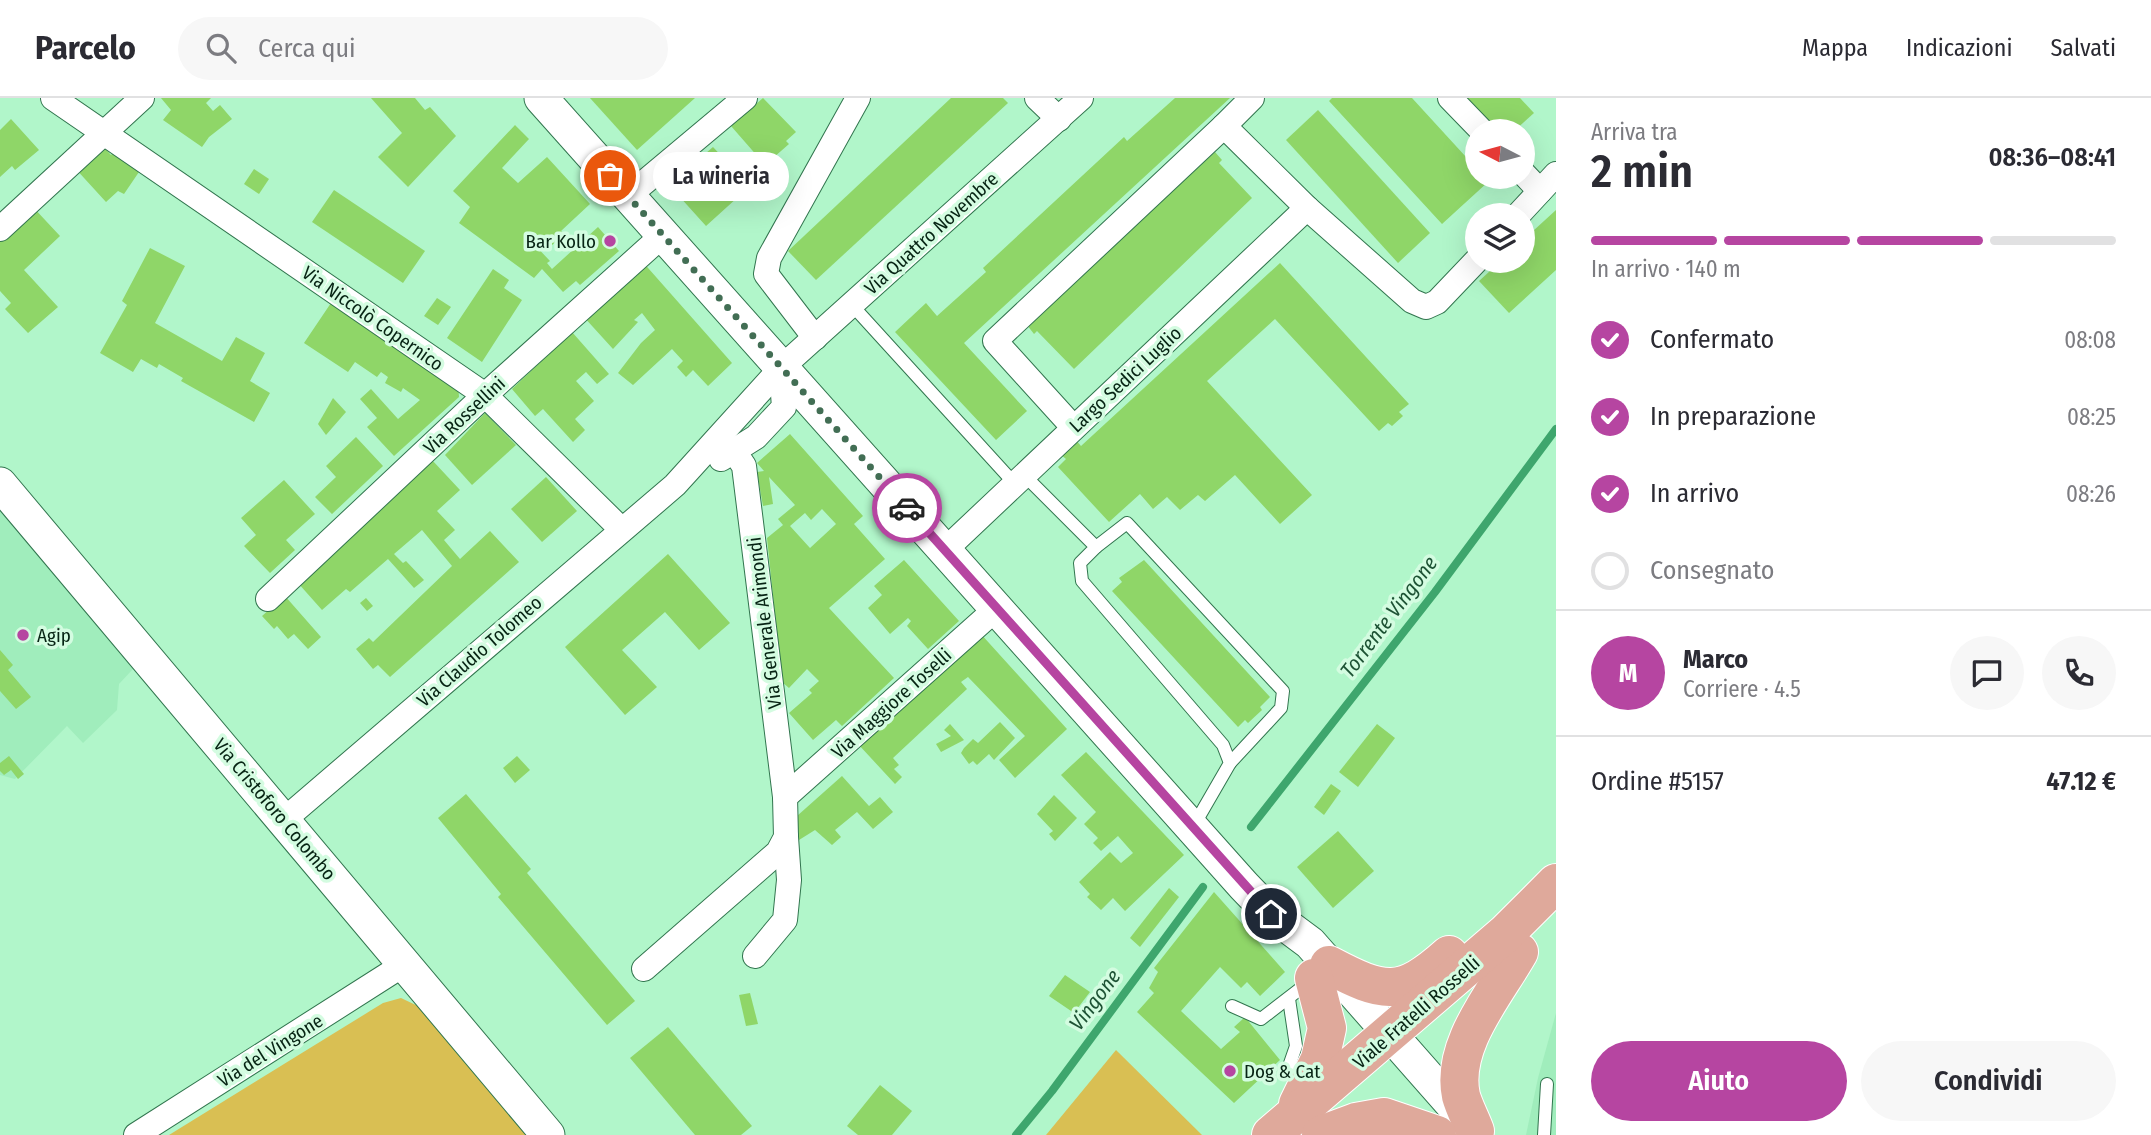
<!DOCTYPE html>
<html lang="it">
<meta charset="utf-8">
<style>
:root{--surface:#fff;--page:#f7f7f7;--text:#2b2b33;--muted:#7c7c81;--line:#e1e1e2;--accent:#b645a1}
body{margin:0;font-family:"Fira Sans Condensed",sans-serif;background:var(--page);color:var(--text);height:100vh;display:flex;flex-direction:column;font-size:26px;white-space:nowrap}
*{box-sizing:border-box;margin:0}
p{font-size:23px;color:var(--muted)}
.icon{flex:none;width:38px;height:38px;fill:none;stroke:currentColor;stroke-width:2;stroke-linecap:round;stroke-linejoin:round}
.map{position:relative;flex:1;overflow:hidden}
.side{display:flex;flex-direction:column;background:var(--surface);width:595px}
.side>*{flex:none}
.needle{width:46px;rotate:276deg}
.tools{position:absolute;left:1465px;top:21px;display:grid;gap:14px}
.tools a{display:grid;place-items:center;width:70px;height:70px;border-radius:50%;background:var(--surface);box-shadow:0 7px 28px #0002;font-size:35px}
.pin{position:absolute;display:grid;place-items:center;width:60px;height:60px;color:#fff;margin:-30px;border:4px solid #fff;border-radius:50%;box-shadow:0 2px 7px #0007}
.courier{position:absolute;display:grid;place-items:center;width:70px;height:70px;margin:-35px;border:5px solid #b645a1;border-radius:50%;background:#fff;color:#222;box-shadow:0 2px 9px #0007}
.bubble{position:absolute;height:49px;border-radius:24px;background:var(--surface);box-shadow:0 7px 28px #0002;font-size:23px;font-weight:600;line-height:49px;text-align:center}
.headline em{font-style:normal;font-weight:600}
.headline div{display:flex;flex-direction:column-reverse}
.headline{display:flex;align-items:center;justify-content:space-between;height:119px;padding:0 35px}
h1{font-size:46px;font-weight:600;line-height:52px}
.bar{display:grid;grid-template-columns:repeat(4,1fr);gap:10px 7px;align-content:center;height:84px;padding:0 35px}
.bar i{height:9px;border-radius:5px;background:var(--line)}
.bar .active{background:var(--accent)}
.bar p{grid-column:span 4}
.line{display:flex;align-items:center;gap:18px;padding:0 35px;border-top:2px solid var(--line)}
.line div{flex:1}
.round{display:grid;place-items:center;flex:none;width:74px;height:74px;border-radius:37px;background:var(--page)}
ol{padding:0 35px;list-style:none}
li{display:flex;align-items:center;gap:21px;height:77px}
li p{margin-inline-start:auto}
li .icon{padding:7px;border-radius:50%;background:var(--accent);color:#fff;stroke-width:4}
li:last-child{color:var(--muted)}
li i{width:38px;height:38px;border:4px solid var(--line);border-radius:50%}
.button{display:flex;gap:14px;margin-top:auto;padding:14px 35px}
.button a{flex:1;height:80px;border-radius:42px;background:var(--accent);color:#fff;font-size:28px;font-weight:600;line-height:80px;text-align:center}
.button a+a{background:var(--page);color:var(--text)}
header{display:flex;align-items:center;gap:42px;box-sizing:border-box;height:98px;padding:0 35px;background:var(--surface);border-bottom:2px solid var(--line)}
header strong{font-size:33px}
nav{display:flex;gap:38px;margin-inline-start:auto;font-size:24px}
.search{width:490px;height:63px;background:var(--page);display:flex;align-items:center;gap:18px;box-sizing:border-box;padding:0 24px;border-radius:38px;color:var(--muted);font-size:26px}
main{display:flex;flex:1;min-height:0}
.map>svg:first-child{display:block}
.built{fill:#a0edbc}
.green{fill:#d9bf53}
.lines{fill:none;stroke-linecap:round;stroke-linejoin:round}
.stream{stroke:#3ea66d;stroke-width:8}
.building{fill:#8fd668;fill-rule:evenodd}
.lane-casing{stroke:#31754e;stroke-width:14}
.street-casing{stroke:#31754e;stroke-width:26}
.secondary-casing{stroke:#31754e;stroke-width:35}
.primary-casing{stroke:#fff;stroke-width:40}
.lane{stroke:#fff;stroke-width:12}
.street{stroke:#fff;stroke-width:24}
.secondary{stroke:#fff;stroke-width:33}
.primary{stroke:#dfa99b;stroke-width:38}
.done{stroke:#426e54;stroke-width:7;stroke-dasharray:0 12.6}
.route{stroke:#b645a1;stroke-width:9}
.poi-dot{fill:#b645a1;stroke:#d4fce1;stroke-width:2.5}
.labels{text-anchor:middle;stroke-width:7;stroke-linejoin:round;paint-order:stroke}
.street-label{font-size:19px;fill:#072414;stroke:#d4fce1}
.poi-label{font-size:19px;fill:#072414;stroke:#d4fce1;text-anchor:start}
.water-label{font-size:21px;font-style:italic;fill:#1e5335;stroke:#d4fce1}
</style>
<header>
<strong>Parcelo</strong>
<div class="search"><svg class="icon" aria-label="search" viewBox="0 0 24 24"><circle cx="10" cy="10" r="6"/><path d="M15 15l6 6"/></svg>Cerca qui</div>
<nav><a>Mappa</a><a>Indicazioni</a><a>Salvati</a></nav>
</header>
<main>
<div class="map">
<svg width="1556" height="1037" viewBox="0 0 1556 1037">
<rect width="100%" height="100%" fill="#b1f6ca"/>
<!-- built -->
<g class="built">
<polygon points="0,405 146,557 119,586 117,612 83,645 67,628 15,681 0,677"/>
<polygon points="1556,915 1556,1037 1526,1037 1538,980"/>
</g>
<!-- green -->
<g class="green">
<polygon points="401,900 422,910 530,1037 169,1037 383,905"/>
<polygon points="1116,952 1202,1037 1046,1037"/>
</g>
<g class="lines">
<!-- stream -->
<g class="stream">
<polyline points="1251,729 1435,494 1556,331"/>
<polyline points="1016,1037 1052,993 1203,789"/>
</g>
</g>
<!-- building -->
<g class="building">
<polygon points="161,0 211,0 206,5 213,13 220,7 232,21 209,39 202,49 163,22 171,12"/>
<polygon points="371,0 415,0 425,12 430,9 456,38 408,89 378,59 402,35"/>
<polygon points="590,0 695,0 637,52"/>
<polygon points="763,0 796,34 786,43 789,46 765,67 731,28"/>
<polygon points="951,0 1003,0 1008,5 816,182 788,153"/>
<polygon points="1175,0 1230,0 964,245 1027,313 996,342 895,234 926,205 937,218 986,174 983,170 1124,39 1127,43"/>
<polygon points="1332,0 1412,0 1477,71 1477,79 1484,79 1488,84 1442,126 1329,3"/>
<polygon points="1462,0 1520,0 1534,15 1514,33 1493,33"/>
<polygon points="1318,12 1430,135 1398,165 1286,42"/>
<polygon points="11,21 39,52 15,72 12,68 0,79 0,32"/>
<polygon points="515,27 529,41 502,70 518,85 547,59 590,106 561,133 564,136 550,149 537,137 531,143 550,163 547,165 552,171 598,129 619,153 580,187 576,183 563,194 542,171 534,180 459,125 470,109 453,93"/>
<polygon points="101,46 111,57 115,53 141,71 124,96 118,93 106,104 74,69"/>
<polygon points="713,49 730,67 739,59 759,80 706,128 669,87"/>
<polygon points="1215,54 1222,62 1219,65 1252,100 1074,271 1037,233 1034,236 1027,227"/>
<polygon points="254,71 269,81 259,96 244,86"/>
<polygon points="334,92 425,153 403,185 312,124"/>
<polygon points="32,108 60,138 24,172 58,209 28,235 5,211 11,205 0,193 0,141"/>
<polygon points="1556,112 1556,172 1509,215 1479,183 1501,163 1522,163 1522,143"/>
<polygon points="150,150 185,168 155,225 222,263 236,239 265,255 250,283 270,295 254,324 181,283 183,280 159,266 157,270 141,261 133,274 100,255 127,207 122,203"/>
<polygon points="641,162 732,265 708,288 693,272 686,279 677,269 683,263 672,251 633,287 618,275 641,245 655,232 642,215 634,222 638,224 613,251 583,218"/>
<polygon points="1280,165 1409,306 1399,314 1403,318 1392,328 1388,325 1379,333 1275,221 1207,283 1312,397 1280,426 1235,377 1205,403 1198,397 1180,412 1167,399 1153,411 1140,396 1109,424 1058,369 1066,361 1060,356 1075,341 1081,348"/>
<polygon points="493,171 509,182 504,190 522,202 482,264 447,240"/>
<polygon points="437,200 451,209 438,227 424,218"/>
<polygon points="333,202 458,285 459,299 394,358 367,329 377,320 360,301 371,291 398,321 420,302 403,290 401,294 385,285 388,279 381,274 377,279 355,264 348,274 304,245"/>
<polygon points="572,234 609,276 597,286 586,274 576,283 594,303 575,321 585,332 573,344 543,311 535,318 512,291"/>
<polygon points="333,300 346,314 326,337 318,326"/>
<polygon points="485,315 516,347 472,387 445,357"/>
<path d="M790,336L863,418L854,426L885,461L829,510L894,580L842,628L836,622L813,642L789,615L812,595L809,592L819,583L807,571L789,590L782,584L767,440L783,427L778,421L795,407L769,379L773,406L763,408L757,374L764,373L757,365ZM822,411L836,426L810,450L790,428L805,415L811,422Z"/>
<polygon points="356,339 383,368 332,416 315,399 336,379 326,368"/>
<polygon points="432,362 460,392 437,413 455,432 444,442 460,461 490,433 519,464 390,579 378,567 373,571 356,551 369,540 373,544 452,468 422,432 394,456 403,465 406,463 424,482 414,490 388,461 350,494 346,491 322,512 298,485"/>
<polygon points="546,379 577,413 542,444 511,411"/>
<polygon points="284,382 315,416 286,442 295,452 270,475 244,448 256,437 241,420"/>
<polygon points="668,456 730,525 699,552 665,514 622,552 657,589 625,617 565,549"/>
<polygon points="904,462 959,523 928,551 907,528 911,523 908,520 890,536 868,510 882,497 874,488"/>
<polygon points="1144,462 1270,599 1260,609 1262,612 1248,625 1245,622 1238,629 1112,493 1122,484 1119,480"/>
<polygon points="285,498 321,539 308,551 294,536 288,541 277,528 274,531 262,518"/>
<polygon points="366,500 373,508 367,513 360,505"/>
<polygon points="980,535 1067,631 1015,680 999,662 1025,638 968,579 961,584 967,591 893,660 899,667 894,671 902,679 895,686 858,646"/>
<polygon points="0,552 13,567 8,572 31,599 16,611 0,593"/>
<polygon points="1000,624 1015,640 994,662 989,656 977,667 973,663 969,666 961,655 964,650 973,641 978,645"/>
<polygon points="950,626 964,642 941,654 936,646 951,638 944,632"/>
<polygon points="1377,626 1395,640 1358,689 1339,674"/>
<polygon points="1086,654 1184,757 1125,813 1113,800 1101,812 1087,799 1090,796 1079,784 1110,754 1121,765 1133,755 1118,738 1101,753 1093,745 1098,740 1084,726 1096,714 1061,677"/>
<polygon points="9,658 24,676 18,681 11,672 4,677 0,673 0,665"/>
<polygon points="517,658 530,672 515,685 503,670"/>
<polygon points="842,678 869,708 880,699 893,714 873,731 857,714 835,732 841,739 832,747 815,732 799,742 797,718"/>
<polygon points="1331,686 1341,693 1324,717 1314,709"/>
<polygon points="466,696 531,771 527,775 635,903 607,927 498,799 501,796 438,720"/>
<polygon points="1054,697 1077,720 1055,743 1049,736 1053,733 1037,716"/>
<polygon points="1338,733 1374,773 1333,810 1297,769"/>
<polygon points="1169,790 1179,799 1140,849 1130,840"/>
<polygon points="1214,794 1285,874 1260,898 1247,884 1241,890 1220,869 1181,913 1221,951 1240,934 1234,929 1245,919 1280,962 1234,1005 1137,914 1154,895 1149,890 1158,874 1154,870"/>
<polygon points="1065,877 1090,894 1074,915 1049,898"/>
<polygon points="750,895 758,926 746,928 739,897"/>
<polygon points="668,929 752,1028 741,1037 695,1037 630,960"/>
<polygon points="880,987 912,1013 892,1037 858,1037 847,1028"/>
</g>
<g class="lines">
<!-- lane casing -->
<g class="lane-casing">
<g id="lane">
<polyline points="851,206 1015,386"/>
<polyline points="1024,377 1096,449 1080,465 1082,483 1223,647 1230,665 1193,729"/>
<polyline points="1096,449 1127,425 1283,593 1281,610 1230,665"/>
<polyline points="1232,908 1261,921 1309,884"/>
<polyline points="1287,974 1296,948 1289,901"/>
<polyline points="1544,1037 1547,986"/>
</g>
</g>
<!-- street casing -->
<g class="street-casing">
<g id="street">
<polyline points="53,0 485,297 621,431"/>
<polyline points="1037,0 1059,21"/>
<polyline points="1450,0 1482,33"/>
<polyline points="1224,28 1252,0"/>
<polyline points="1522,74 1540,93"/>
<polyline points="628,98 745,0"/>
<polyline points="1518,117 1556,76"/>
<polyline points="0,131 142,0"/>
<polyline points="815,240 766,176 769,160 858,0"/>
<polyline points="1073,329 995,243 1224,28 1307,110 1412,203 1426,209 1437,204 1477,162"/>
<polyline points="721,361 756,339 784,309 781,270"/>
<polyline points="945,452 1307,110"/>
<polyline points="268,501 485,297 663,137"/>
<polyline points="785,699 997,510"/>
<polyline points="285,721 675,387 781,270 1081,0"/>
<polyline points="755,858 785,822 789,782 786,739"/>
<polyline points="644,871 778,754 786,739 785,699 744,368 734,353"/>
<polyline points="136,1037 403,867"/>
</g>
</g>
<!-- secondary casing -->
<g class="secondary-casing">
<g id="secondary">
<polyline points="541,0 1244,788 1271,816 1310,845 1472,1029"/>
<polyline points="0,386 548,1037"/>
</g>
</g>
<!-- primary casing -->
<g class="primary-casing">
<g id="primary">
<path d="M1329,867C1384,896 1401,900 1449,857"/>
<polyline points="1298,1006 1320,961 1327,930 1314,880"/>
<path d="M1475,1033C1471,1022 1464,1009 1461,998C1450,947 1496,895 1519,854"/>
<polyline points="1271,1037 1506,835 1556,785"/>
<polyline points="1321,1037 1356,1024 1384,1019 1437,1037"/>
</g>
</g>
<!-- lane -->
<use href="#lane" class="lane"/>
<!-- street -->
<use href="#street" class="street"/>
<!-- secondary -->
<use href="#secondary" class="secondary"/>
<!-- primary -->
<use href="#primary" class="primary"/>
</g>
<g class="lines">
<!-- done -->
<polyline class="done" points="610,78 907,410"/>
<!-- route -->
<polyline class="route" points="907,410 1271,816"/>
</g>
<!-- markers -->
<g class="poi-dot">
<circle cx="610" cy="143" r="7"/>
<circle cx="23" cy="537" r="7"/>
<circle cx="1230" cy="973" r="7"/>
</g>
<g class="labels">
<!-- street labels -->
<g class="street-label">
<text transform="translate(931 135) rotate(-42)" y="7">Via Quattro Novembre</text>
<text transform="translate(373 220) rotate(35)" y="7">Via Niccolò Copernico</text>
<text transform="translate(1125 281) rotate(-43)" y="7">Largo Sedici Luglio</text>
<text transform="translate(464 317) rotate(-43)" y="7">Via Rossellini</text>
<text transform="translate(764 525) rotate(-97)" y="7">Via Generale Arimondi</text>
<text transform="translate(479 553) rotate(-41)" y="7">Via Claudio Tolomeo</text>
<text transform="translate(891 605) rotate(-42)" y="7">Via Maggiore Toselli</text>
<text transform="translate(275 711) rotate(50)" y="7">Via Cristoforo Colombo</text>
<text transform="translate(1416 914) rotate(-41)" y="7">Viale Fratelli Rosselli</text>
<text transform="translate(270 952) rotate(-32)" y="7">Via del Vingone</text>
</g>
<!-- poi labels -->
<g class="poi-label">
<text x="596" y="150" text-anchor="end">Bar Kollo</text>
<text x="37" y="544">Agip</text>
<text x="1244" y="980">Dog &amp; Cat</text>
</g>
<!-- water labels -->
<g class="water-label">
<text transform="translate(1389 519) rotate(-53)" y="7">Torrente Vingone</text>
<text transform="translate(1095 902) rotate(-53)" y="7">Vingone</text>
</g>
</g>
</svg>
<div class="tools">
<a><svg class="needle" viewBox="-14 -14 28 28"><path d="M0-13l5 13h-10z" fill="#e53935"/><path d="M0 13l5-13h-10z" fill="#7c7c81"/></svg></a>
<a><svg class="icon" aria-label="layers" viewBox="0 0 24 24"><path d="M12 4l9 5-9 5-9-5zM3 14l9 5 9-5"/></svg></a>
</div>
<div class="pin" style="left:610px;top:78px;background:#ea580c"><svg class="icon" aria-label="bag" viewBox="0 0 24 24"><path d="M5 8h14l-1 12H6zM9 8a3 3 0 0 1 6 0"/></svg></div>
<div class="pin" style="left:1271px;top:816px;background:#1f2937"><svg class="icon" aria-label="home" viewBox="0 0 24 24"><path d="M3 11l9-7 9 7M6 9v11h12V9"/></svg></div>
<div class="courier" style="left:907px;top:410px"><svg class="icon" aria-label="car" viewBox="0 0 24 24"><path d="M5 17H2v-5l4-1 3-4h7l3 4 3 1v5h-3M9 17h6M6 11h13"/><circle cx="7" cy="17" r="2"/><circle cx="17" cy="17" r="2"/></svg></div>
<div class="bubble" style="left:653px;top:54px;width:136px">La wineria</div>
</div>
<section class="side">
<div class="headline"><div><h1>2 min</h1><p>Arriva tra</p></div><em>08:36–08:41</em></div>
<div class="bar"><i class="active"></i><i class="active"></i><i class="active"></i><i></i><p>In arrivo · 140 m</p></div>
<ol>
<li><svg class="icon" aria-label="check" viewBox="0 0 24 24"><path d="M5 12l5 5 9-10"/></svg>Confermato<p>08:08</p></li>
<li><svg class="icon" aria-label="check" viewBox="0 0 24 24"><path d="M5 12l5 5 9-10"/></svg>In preparazione<p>08:25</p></li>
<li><svg class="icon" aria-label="check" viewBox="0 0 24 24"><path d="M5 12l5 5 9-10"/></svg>In arrivo<p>08:26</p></li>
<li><i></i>Consegnato</li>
</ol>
<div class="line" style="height:126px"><b class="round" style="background:var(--accent);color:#fff">M</b><div><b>Marco</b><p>Corriere · 4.5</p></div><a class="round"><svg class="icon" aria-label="chat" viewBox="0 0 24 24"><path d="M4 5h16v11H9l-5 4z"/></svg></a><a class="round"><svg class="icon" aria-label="phone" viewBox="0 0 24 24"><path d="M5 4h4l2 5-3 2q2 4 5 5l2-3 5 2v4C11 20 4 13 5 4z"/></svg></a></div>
<div class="line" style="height:91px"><div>Ordine #5157</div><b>47.12 €</b></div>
<div class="button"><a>Aiuto</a><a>Condividi</a></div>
</section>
</main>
